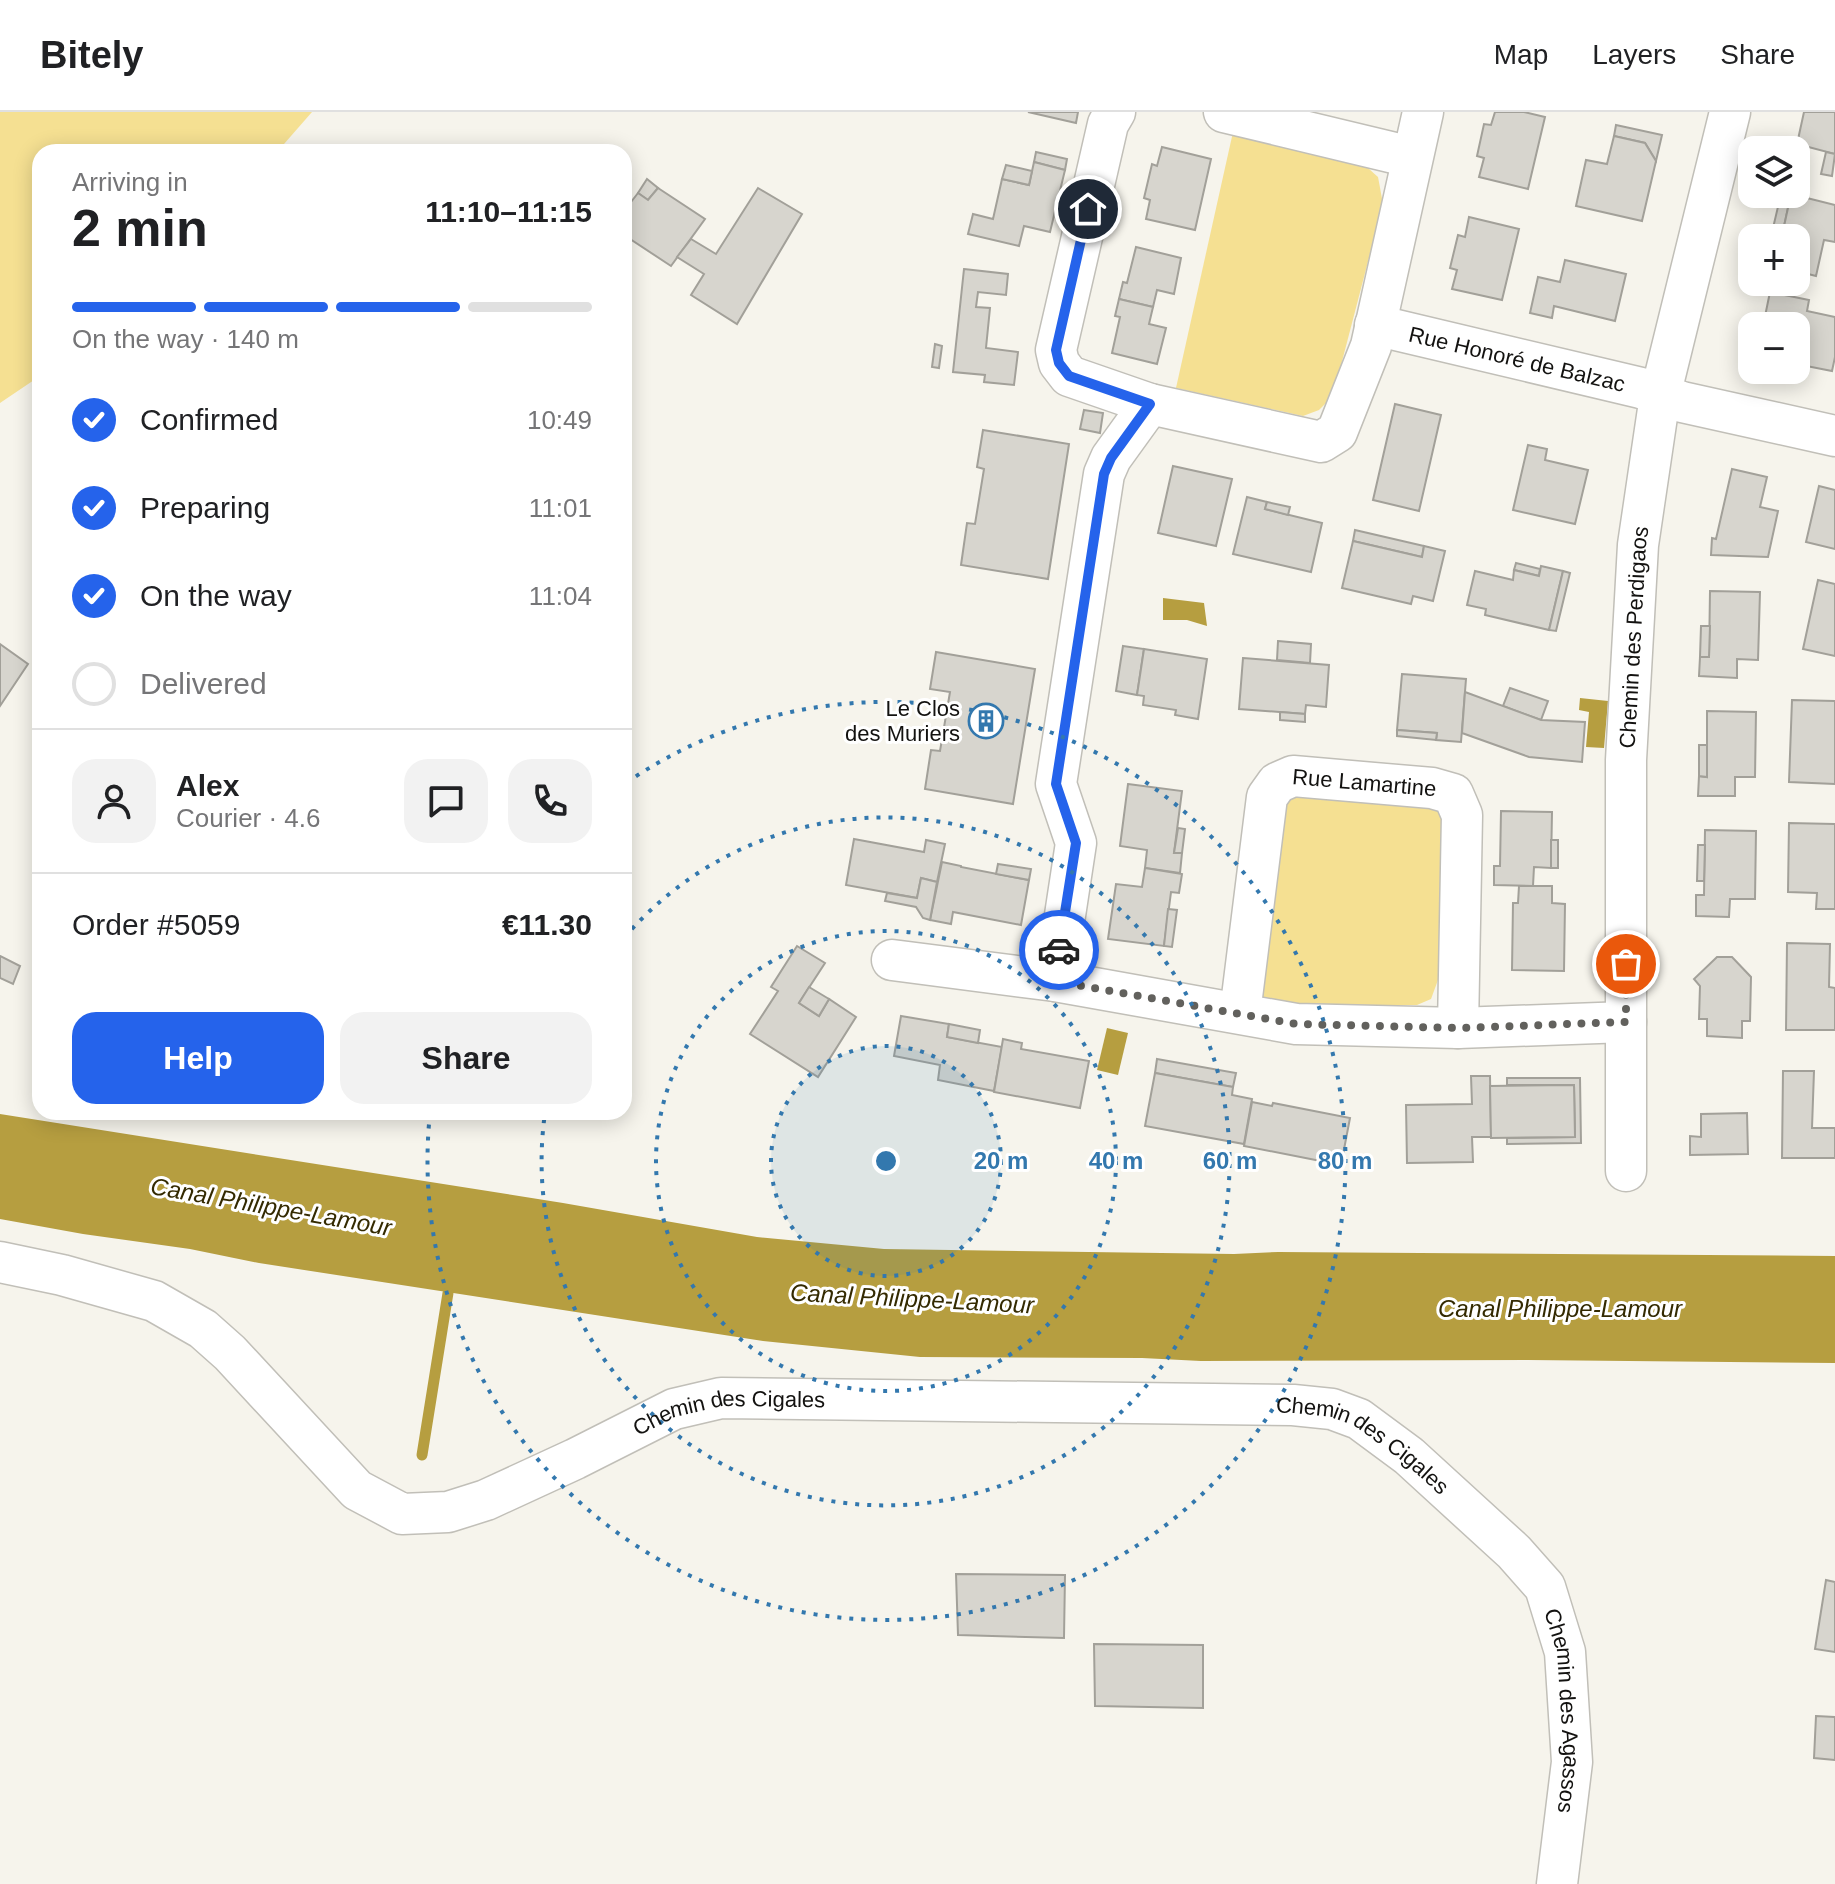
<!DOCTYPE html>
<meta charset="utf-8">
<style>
:root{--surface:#fff;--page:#f2f2f2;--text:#202124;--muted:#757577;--line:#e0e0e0;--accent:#2563eb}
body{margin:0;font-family:Arial,sans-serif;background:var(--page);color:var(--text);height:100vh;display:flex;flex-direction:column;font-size:30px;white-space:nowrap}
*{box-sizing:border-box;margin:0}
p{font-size:26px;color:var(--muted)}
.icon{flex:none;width:44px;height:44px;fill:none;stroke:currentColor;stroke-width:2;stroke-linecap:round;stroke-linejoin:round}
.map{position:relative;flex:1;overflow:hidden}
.side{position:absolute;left:32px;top:32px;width:600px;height:976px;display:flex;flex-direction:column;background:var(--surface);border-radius:24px;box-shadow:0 4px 20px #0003}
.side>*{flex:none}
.controls{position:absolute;left:1738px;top:24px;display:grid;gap:16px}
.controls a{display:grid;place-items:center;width:72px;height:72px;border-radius:16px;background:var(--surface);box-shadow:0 4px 20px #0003;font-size:40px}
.pin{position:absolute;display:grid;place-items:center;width:68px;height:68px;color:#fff;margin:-34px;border:4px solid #fff;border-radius:50%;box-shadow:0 2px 8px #0007}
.courier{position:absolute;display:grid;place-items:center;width:80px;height:80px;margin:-40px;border:6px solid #2563eb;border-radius:50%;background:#fff;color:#222;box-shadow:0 2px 10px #0007}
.headline em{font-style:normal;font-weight:600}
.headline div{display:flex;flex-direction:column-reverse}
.headline{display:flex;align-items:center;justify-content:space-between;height:136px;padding:0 40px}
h1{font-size:52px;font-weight:600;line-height:60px}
.bar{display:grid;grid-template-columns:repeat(4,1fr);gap:12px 8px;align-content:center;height:96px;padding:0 40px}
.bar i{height:10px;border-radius:6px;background:var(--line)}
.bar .active{background:var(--accent)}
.bar p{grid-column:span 4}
.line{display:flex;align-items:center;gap:20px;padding:0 40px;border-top:2px solid var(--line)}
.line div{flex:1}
.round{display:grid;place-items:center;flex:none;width:84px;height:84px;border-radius:24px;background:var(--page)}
ol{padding:0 40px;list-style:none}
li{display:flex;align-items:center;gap:24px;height:88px}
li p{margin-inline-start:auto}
li .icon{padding:8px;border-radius:50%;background:var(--accent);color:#fff;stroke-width:4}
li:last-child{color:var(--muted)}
li i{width:44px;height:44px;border:4px solid var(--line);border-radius:50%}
.cta{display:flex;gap:16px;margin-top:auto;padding:16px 40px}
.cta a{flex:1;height:92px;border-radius:24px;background:var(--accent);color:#fff;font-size:32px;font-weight:600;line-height:92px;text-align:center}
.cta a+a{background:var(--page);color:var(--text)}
header{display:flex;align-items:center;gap:48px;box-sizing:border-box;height:112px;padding:0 40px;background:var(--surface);border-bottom:2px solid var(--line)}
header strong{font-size:38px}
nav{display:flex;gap:44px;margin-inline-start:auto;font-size:28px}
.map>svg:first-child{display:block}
.green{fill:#f5e092}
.water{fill:#b69e40}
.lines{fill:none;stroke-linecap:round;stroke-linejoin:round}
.stream{stroke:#b69e40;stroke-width:11}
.building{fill:#d7d5ce;stroke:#a2a099;stroke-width:2}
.minor-casing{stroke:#c1bfb8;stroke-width:43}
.minor{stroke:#fff;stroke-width:40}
.done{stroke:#62615d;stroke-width:8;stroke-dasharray:0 14.4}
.route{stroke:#2563eb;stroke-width:10}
.ring{fill:none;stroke:#3378ae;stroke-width:4;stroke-dasharray:4 8}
.labels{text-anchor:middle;stroke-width:6;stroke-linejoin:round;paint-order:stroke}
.street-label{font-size:22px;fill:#131210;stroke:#fff}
.poi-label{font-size:22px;fill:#131210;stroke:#fff;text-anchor:end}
.water-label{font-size:24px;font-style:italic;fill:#342a01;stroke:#fff}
.centre{fill:#3378ae;stroke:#fff;stroke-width:4}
.ring-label{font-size:24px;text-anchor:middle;font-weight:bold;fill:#3378ae;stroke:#fff;stroke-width:6;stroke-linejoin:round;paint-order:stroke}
</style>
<header>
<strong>Bitely</strong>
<nav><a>Map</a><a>Layers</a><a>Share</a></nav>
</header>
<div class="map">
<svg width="1835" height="1772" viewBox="0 0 1835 1772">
<rect width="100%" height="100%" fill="#f6f4ec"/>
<!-- green -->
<g class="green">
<polygon points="0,0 312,0 277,40 40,40 40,264 0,291"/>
<polygon points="1233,20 1359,48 1378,65 1383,92 1333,284 1319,298 1303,304 1176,276"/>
<polygon points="1290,681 1424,689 1441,702 1444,720 1438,868 1431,887 1417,893 1282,893 1259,886 1278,698"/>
</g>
<!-- water -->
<g class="water">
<polygon points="1163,486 1204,491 1207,514 1187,508 1163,508"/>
<polygon points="1580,586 1608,589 1604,636 1586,635 1589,600 1579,598"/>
<polygon points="1107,916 1128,921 1118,963 1097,958"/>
<polygon points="0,1002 563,1091 757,1125 884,1137 1234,1142 1278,1140 1835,1144 1835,1251 1528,1248 1201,1249 1142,1246 920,1245 763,1229 259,1151 190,1137 83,1122 0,1107"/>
</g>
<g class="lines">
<!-- stream -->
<polyline class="stream" points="422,1343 448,1181"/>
</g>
<!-- building -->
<g class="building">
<polygon points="1028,0 1078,0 1076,11"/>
<polygon points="1495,0 1524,0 1545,5 1528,77 1479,65 1484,46 1477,44 1484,12 1491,13"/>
<polygon points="1804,0 1835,0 1835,42 1797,32"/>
<polygon points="1616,13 1662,23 1656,49 1645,31 1614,24"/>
<polygon points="1614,24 1645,31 1656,49 1642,109 1576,94 1586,48 1607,52"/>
<polygon points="1162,35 1211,47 1195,118 1146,107 1150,88 1144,86 1152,52 1157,54"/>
<polygon points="1036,40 1067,47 1065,58 1034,50"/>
<polygon points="1826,40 1835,42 1832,64 1821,62"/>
<polygon points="1034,50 1065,58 1050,120 1024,114 1019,134 968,122 973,102 993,107 1002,67 1029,73"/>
<polygon points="1006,53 1032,59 1029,73 1002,67"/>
<polygon points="647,67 658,76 648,88 638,81"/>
<polygon points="658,76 705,107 671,154 624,123 624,111 626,109 624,108 624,99 638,81 648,88"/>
<polygon points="758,76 802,102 737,212 691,183 704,162 677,145 691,127 716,142"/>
<polygon points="1781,82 1791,82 1783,119 1773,116"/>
<polygon points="1791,82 1835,93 1835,130 1824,128 1816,164 1796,159 1796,126 1771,126 1773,116 1783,119"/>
<polygon points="1469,105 1519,117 1502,188 1452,177 1457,158 1450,156 1458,123 1465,125"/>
<polygon points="1136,135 1181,146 1174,182 1157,178 1153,195 1119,187 1123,170 1127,171"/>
<polygon points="1565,148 1626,162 1615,209 1554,194 1552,206 1530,201 1538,165 1560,170"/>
<polygon points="964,157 1008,162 1006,183 978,180 976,195 990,196 986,236 1018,240 1014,273 984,270 985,263 953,260"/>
<polygon points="1770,180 1809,188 1807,199 1835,205 1835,245 1832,259 1796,252 1796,214 1763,214"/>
<polygon points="1119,187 1153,195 1149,212 1166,216 1157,252 1112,241 1120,205 1115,204"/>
<polygon points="935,232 942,234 939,256 932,255"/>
<polygon points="1395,292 1441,303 1419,399 1373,388"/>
<polygon points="1084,298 1103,301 1100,321 1080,317"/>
<polygon points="983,318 1069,332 1048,467 961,453 967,411 975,412 984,357 977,355"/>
<polygon points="1528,333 1547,337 1545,348 1588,358 1575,412 1513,398"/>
<polygon points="1173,354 1232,367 1216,434 1158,421"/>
<polygon points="1732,357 1767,365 1760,395 1778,399 1768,445 1711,443 1712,426 1716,427"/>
<polygon points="1819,374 1835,378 1835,437 1806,430"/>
<polygon points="1247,385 1267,390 1265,397 1322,411 1311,460 1233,442"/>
<polygon points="1267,390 1290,395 1288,403 1265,397"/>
<polygon points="1355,418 1424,434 1422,445 1353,429"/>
<polygon points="1353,429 1422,445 1424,434 1445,439 1433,489 1413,484 1411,492 1342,476"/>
<polygon points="1516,451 1540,457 1539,464 1514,458"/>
<polygon points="1541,454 1563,459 1549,518 1485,503 1486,497 1467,493 1475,459 1513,468 1514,458 1539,464"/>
<polygon points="1563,459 1570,461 1556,519 1549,518"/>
<polygon points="1818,468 1835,472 1835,544 1803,537"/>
<polygon points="1710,479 1760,480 1758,548 1737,547 1737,566 1699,564 1700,545 1709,545"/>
<polygon points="1701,514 1710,514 1709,545 1700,545"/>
<polygon points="1278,529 1311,532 1310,551 1277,548"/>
<polygon points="0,532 28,552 0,594"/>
<polygon points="1123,534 1144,537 1137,583 1116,579"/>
<polygon points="1144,537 1207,547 1198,607 1175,603 1176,598 1143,593 1144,584 1137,583"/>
<polygon points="936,540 1035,557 1013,692 925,677 931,638 940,639 950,580 930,577"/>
<polygon points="1243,546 1329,553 1326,595 1306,593 1305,602 1239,597"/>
<polygon points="1402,562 1466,567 1461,630 1436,628 1437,621 1397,618"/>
<polygon points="1510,576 1548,589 1541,608 1503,594"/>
<polygon points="1465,580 1541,608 1585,610 1582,650 1529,645 1462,621"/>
<polygon points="1792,588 1835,589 1835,672 1789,670"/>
<polygon points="1707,599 1756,600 1755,665 1735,665 1735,684 1698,684 1699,664 1707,665"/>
<polygon points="1280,600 1305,602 1305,610 1280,608"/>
<polygon points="1397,618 1437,621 1436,628 1397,624"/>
<polygon points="1699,633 1707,633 1707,665 1699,664"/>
<polygon points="1128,672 1182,679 1174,741 1182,741 1180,761 1145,756 1147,738 1120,734"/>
<polygon points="1501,699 1552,700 1551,756 1534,755 1533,774 1494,773 1494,754 1500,754"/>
<polygon points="1789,711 1835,712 1835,797 1816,797 1817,781 1788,780"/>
<polygon points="1178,716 1185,717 1182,741 1174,741"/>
<polygon points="1705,718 1756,719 1755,787 1730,787 1729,805 1696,804 1696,783 1704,783"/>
<polygon points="854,727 924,740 926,728 945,732 937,770 921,766 917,786 846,773"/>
<rect x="1551" y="728" width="7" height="28"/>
<polygon points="1698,733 1705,733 1704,769 1697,769"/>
<polygon points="942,750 961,754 961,755 1029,768 1021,813 953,800 951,812 930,808"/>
<polygon points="998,752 1031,757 1029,768 996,762"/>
<polygon points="1145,756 1182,762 1179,781 1171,780 1164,834 1108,827 1116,772 1142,775"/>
<polygon points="921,766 937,770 930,808 923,806 916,795 885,789 887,781 917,786"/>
<polygon points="1519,774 1552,774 1552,791 1565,792 1564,859 1512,858 1513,791 1518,791"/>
<polygon points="1168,797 1177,798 1172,835 1164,834"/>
<polygon points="1787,831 1830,832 1829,875 1835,876 1835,918 1786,918"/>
<polygon points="797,834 825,851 799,891 819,904 829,887 856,905 818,965 750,922 778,879 771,875"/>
<polygon points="0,844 20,854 13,872 0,866"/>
<polygon points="1717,845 1732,845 1751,865 1750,909 1742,909 1742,926 1707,924 1707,907 1699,907 1700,874 1694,867"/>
<polygon points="809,875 829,887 819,904 799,891"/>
<polygon points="901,904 949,912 947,925 1002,935 994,979 938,968 940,953 894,944"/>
<polygon points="949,912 980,918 978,931 947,925"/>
<polygon points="1003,927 1022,931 1021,937 1089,949 1080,996 994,980"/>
<polygon points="1157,947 1236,961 1233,975 1155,961"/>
<polygon points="1783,959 1814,959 1812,1016 1835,1016 1835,1046 1782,1046"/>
<polygon points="1155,961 1233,975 1232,983 1252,987 1244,1032 1145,1014"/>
<polygon points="1471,964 1490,964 1491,1025 1472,1025 1473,1050 1407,1051 1406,993 1472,992"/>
<polygon points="1507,966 1580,966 1581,1031 1507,1032 1507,1026 1575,1025 1574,973 1507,973"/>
<polygon points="1574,973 1575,1025 1491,1026 1490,974"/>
<polygon points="1252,990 1272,994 1273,991 1350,1006 1341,1053 1244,1034"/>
<polygon points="1747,1001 1748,1042 1690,1043 1690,1024 1701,1025 1701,1002"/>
<polygon points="956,1462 1065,1463 1064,1526 958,1523"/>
<polygon points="1826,1468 1835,1470 1835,1540 1815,1537"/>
<polygon points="1094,1532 1203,1533 1203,1596 1095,1594"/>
<polygon points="1816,1604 1835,1605 1835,1648 1814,1646"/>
</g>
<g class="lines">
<!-- minor casing -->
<g class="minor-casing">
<g id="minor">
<polyline points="1115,0 1108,12 1056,238 1059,251 1069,264 1150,292 1321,330 1337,320 1371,234 1423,0"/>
<polyline points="1224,0 1411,45"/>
<path id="s1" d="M1375,213L1641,276L1682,290L1835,324"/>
<polyline points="892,848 1055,869 1296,912 1458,916 1626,910"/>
<polyline points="1055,869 1076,731 1056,672 1104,362 1111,346 1150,292"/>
<path id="s2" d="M1240,901L1267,685L1277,671L1293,664L1432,676L1453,682L1462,703L1458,916"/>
<path id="s3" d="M1626,1059V648L1638,433L1660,284L1730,0"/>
<path id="s4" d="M0,1150L62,1163L154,1189L203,1217L230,1241L357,1378L402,1402L448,1400L486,1388L575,1347L674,1297L721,1286L1293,1293L1332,1297L1359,1307L1409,1344L1514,1440L1545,1475L1565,1540L1572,1650L1557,1772"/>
</g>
</g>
<!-- minor -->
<use href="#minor" class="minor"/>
</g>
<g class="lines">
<!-- done -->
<polyline class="done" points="1059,838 1055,869 1296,912 1458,916 1626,910 1626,852"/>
<!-- route -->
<polyline class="route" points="1059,838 1076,731 1056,672 1104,362 1111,346 1150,292 1069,264 1059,251 1056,238 1088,97"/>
</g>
<!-- distance rings -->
<circle cx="886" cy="1049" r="115" fill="#3378ae" fill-opacity=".12"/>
<g class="ring">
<circle cx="886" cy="1049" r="115"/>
<circle cx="886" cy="1049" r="230"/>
<path d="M624 826A344 344 0 1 1 545 1001"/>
<path d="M626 671A459 459 0 1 1 430 1001"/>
</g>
<!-- icons -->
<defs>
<g id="building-ring" transform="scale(1.8)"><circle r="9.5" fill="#fff" stroke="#3378ae" stroke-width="1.5"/><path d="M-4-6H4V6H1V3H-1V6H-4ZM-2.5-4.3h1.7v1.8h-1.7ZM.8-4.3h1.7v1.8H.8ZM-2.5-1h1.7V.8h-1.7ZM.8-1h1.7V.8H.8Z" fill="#3378ae"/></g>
</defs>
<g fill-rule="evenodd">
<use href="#building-ring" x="986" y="609"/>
</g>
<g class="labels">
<!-- street labels -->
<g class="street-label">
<text dy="8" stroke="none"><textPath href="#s1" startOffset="146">Rue Honoré de Balzac</textPath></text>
<text dy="8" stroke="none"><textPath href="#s3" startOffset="534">Chemin des Perdigaos</textPath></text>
<text dy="8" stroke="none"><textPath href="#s2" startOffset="324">Rue Lamartine</textPath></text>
<text dy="8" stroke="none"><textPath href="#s4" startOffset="838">Chemin des Cigales</textPath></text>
<text dy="8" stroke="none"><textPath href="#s4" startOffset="1486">Chemin des Cigales</textPath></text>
<text dy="8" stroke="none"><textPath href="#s4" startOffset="1850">Chemin des Agassos</textPath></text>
</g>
<!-- poi labels -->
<g class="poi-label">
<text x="960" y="604">Le Clos<tspan x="960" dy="25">des Muriers</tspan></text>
</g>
<!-- water labels -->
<g class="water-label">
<text transform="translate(271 1095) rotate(10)" y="8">Canal Philippe-Lamour</text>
<text transform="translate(912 1187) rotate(3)" y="8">Canal Philippe-Lamour</text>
<text x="1560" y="1205">Canal Philippe-Lamour</text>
</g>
</g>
<circle cx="886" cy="1049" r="12" class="centre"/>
<g class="ring-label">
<text x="1001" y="1057">20 m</text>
<text x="1116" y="1057">40 m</text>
<text x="1230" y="1057">60 m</text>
<text x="1345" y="1057">80 m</text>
</g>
</svg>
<div class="controls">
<a><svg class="icon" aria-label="layers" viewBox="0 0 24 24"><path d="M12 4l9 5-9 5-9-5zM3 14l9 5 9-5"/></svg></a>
<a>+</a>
<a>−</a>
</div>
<div class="pin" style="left:1626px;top:852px;background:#ea580c"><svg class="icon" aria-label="bag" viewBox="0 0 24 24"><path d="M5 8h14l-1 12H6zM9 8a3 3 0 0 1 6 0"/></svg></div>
<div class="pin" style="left:1088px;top:97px;background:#1f2937"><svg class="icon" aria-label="home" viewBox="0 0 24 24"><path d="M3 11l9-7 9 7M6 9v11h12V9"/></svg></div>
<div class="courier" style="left:1059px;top:838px"><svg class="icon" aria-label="car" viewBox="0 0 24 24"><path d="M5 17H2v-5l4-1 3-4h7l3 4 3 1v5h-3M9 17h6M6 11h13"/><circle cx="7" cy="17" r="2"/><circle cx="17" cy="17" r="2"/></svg></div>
<section class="side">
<div class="headline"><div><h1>2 min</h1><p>Arriving in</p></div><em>11:10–11:15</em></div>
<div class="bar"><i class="active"></i><i class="active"></i><i class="active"></i><i></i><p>On the way · 140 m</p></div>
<ol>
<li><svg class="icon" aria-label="check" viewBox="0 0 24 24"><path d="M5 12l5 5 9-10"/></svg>Confirmed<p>10:49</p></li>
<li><svg class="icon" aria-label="check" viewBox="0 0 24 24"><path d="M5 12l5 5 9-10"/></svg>Preparing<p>11:01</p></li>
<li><svg class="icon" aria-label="check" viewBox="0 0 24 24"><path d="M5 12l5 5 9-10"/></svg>On the way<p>11:04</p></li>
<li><i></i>Delivered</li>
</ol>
<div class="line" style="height:144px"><a class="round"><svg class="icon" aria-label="person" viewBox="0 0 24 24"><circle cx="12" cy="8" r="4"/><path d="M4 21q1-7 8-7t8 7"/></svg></a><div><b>Alex</b><p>Courier · 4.6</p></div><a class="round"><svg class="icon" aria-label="chat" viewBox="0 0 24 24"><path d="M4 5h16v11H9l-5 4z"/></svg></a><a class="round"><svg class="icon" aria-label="phone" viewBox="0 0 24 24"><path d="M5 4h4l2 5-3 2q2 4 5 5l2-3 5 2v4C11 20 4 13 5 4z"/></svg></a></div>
<div class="line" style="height:104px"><div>Order #5059</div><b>€11.30</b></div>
<div class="cta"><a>Help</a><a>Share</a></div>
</section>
</div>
